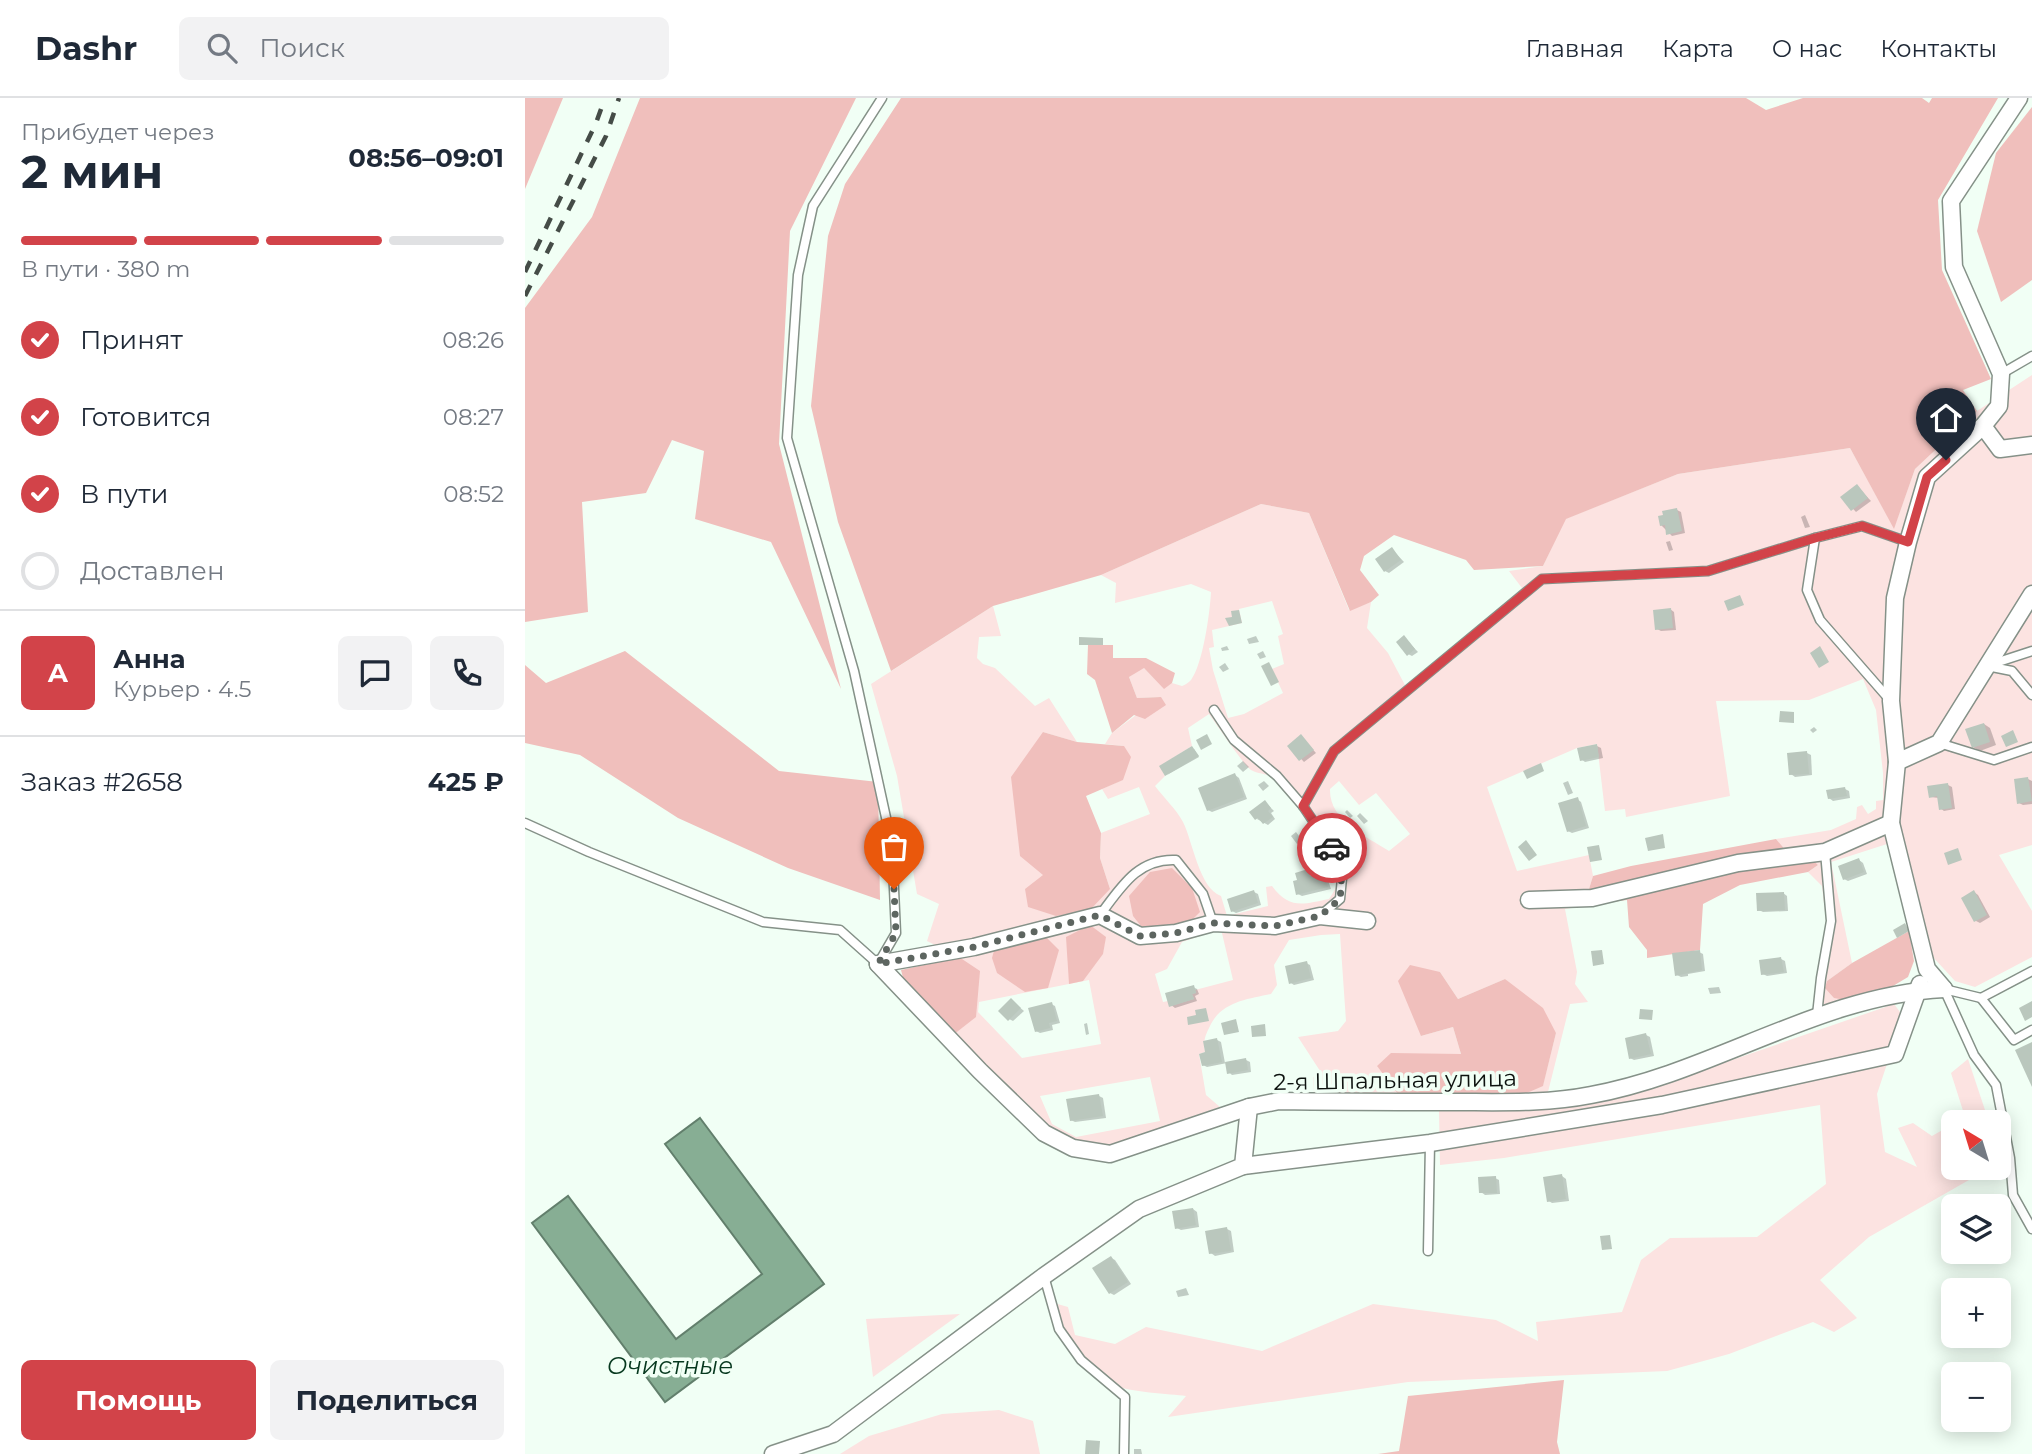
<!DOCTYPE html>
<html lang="ru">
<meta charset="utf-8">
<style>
:root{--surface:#fff;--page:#f2f2f3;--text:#1f2937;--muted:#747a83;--line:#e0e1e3;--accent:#d24349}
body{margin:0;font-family:Montserrat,sans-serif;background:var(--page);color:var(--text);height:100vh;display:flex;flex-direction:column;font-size:26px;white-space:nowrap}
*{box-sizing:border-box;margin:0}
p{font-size:23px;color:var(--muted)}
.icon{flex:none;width:38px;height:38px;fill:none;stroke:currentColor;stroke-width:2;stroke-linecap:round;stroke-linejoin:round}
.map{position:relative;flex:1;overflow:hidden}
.side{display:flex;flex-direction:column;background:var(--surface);width:525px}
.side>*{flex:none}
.needle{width:46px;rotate:322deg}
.controls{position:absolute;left:1416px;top:1012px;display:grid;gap:14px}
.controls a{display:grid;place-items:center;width:70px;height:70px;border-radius:10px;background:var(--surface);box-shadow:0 4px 18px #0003;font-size:35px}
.pin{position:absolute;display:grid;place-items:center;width:60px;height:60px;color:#fff;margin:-72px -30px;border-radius:50% 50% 50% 0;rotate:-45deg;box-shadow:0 0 7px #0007}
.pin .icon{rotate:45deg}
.courier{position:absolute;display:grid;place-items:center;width:70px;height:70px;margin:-35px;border:5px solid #d24349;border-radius:50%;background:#fff;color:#222;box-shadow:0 2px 9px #0007}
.summary em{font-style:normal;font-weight:700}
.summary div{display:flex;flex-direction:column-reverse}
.summary{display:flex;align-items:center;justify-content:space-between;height:119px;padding:0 21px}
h1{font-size:46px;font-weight:700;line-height:52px}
.bar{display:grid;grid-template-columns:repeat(4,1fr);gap:10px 7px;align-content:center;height:84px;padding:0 21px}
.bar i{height:9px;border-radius:5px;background:var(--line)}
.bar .active{background:var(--accent)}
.bar p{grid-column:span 4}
.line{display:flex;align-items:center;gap:18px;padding:0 21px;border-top:2px solid var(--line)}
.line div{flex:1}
.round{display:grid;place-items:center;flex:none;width:74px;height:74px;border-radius:10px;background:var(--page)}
ol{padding:0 21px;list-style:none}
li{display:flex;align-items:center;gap:21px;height:77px}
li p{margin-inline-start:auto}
li .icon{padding:7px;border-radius:50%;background:var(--accent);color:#fff;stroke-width:4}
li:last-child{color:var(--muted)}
li i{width:38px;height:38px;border:4px solid var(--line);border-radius:50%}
.primary-button{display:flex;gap:14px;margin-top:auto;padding:14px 21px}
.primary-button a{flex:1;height:80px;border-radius:10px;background:var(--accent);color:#fff;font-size:28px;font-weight:700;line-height:80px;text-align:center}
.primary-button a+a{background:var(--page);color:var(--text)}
header{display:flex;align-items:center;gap:42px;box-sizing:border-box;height:98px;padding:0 35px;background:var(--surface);border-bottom:2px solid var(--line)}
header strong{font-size:33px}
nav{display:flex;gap:38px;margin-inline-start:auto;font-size:24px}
.search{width:490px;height:63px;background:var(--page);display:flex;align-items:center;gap:18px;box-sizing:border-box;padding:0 24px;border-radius:10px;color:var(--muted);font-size:26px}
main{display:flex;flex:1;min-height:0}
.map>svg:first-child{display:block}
.green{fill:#fce3e1;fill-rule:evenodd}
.forest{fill:#f0bfbc}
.water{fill:#87ae94;stroke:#627f6c;stroke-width:2}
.shadow{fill:#0003}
.building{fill:#bac7bd}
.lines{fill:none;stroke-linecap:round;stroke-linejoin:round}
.service-casing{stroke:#859188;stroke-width:11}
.minor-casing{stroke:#859188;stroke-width:19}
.service{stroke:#fff;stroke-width:8}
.minor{stroke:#fff;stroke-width:16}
.rail{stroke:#454c47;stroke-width:4.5;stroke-dasharray:12 12;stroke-linecap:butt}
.done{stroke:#5d6560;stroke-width:7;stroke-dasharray:0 12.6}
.route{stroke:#d24349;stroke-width:9}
.labels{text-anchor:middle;stroke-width:7;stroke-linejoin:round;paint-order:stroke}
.street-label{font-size:23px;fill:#0d120f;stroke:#f1fff5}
.water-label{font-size:24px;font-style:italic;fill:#06381e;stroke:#f1fff5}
</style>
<header>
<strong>Dashr</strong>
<div class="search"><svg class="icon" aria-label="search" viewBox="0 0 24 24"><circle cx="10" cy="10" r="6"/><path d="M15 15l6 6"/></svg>Поиск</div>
<nav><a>Главная</a><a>Карта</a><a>О нас</a><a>Контакты</a></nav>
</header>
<main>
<section class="side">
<div class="summary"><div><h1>2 мин</h1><p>Прибудет через</p></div><em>08:56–09:01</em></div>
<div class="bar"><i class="active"></i><i class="active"></i><i class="active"></i><i></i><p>В пути · 380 m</p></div>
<ol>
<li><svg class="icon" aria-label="check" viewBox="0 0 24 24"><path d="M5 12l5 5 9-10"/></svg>Принят<p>08:26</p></li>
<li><svg class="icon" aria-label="check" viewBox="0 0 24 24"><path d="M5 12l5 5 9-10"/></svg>Готовится<p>08:27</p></li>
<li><svg class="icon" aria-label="check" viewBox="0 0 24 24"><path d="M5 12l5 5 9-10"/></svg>В пути<p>08:52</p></li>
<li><i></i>Доставлен</li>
</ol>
<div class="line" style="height:126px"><b class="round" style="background:var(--accent);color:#fff">А</b><div><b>Анна</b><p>Курьер · 4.5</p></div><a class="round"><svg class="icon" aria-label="chat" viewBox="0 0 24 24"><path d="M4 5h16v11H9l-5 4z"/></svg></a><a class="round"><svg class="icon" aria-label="phone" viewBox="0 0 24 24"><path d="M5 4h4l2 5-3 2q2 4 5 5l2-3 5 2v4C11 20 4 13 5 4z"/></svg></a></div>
<div class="line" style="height:91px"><div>Заказ #2658</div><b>425 ₽</b></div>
<div class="primary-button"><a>Помощь</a><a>Поделиться</a></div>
</section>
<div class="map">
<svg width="1507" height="1356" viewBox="0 0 1507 1356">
<rect width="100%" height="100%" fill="#f1fff5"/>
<!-- green -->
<g class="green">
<path d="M1507,277V747L1474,757L1507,813V859L1450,889L1430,883L1384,833L1362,746L1306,764L1327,865L1302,883L1326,903L1289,910L1301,823L1297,788L1283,774L1293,767L1268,761L1251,741L1306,732L1331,721L1332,709L1337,707L1343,716L1351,711V703L1358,702V675L1351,612L1338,581L1284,602L1191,603L1205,698L1101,719L1100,711L1080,713L1072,646L1052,650L962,689L992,773L1064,757L1068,778L1064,791L1071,806L1040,811L1052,874L1050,886L1063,904L1045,906L1023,994L995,998L1018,987L1031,935L980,881L933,901L915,874L896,938L928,929L936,956L853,969L873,996L789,995L788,979L797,976L773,939L813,933L821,923L815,836L796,837L764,842L749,867L752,887L746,896C722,901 696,904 685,928C680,938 678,943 680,954L674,956L681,997L695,1009L583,1048L551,1046L524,1030L428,937L434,859L402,843L414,806L392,796L372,678L346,586L468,508L476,538L454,539L452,560L458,566L470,570L510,608L524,600L552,644L518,634L585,791L575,760L576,735L625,716L614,689L583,701L577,691L597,682L599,648L580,646L587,635L635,599L612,600L604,579L618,569L639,590L647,585L657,588C660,587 664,584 666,582C678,566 685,514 686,494L666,486L590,505L591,485L576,477L736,406L784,415L824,512L846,504L842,530L863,555L881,589L997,490L984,473L1018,468L1040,421L1153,376L1325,350L1369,430L1390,371L1452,313ZM747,503L758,536L753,538L759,566L747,571L758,595L719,616L703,620L688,572L684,550L689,549L687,532L717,525L714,511ZM684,616C692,627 718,666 726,672C734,677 745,675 751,681C772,700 814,753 813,782C812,789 808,795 804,801C778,806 765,812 747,788L741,789L743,808L702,818L696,798C674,790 668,744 658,724C651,711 639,700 630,688L640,678L635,668L667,648L663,630ZM814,683L834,707L851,695L885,736L864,753C841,738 804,723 805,691ZM696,831L708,882L670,892L671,895L667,896L669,901L645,908L643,903L638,904L630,876L642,871L657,844ZM564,882L576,946L497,960L453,914L454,904ZM625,979L635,1023L551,1039L527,1026L515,998Z"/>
<path d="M1369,906L1378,918L1352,996L1360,1054L1392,1069L1373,1030L1388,1025L1407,1038L1428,1026V1069H1454L1451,1078L1344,1139L1295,1182L1332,1220L1309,1234L1288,1224L1204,1256L1142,1273L883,1284L643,1319L661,1298C646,1296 602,1294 590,1287C559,1270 539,1238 529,1205L543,1209L550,1237L590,1246L621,1229L737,1253L848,1206L971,1222L1013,1243L1011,1224L1097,1214L1116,1162L1145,1140L1232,1139L1301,1086L1295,1007L979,1060L915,1067L914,1013L1064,1004L1152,981Z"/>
<polygon points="1443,961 1464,1024 1433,1024 1440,1019 1426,975"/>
<polygon points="435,1216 348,1279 341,1221"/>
<polygon points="474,1312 508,1323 515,1356 315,1356 344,1338 417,1316"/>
</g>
<!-- forest -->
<g class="forest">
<polygon points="0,0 38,0 0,91"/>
<polygon points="115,0 331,0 265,133 254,346 316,591 246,444 170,421 179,353 147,342 121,395 57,404 63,514 0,524 0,210 67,119"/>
<polygon points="376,0 1221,0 1241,12 1278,0 1397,0 1404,5 1407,0 1473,0 1413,102 1417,172 1466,281 1438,292 1452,313 1390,371 1369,431 1325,350 1153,376 1041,421 1018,468 949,472 941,462 869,437 839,458 835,472 854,497 846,504 825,513 784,415 736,406 576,477 468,508 366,573 313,424 286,308 303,138 320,86"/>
<polygon points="1507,9 1507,182 1476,204 1452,133 1471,55"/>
<polygon points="563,547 588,547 588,560 621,560 650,575 647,585 639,591 619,570 604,579 612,600 636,599 641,607 620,621 609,617 587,635 570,582 562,576"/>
<polygon points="100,553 254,673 353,684 355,802 263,770 153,720 55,657 0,645 0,567 21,585"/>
<polygon points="518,634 552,644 599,648 606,659 598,682 561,698 576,735 575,760 585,791 565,812 531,818 503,809 500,791 518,777 495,758 486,679"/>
<polygon points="1251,741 1268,761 1285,760 1293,767 1283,774 1215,787 1178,806 1175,852 1122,860 1122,852 1104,829 1102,802 1071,806 1064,791 1068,778 1106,768"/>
<polygon points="647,770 667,790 675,814 662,827 620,833 608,818 604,798 625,774"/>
<polygon points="565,827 581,839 578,856 558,883 544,886 541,839"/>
<polygon points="1384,833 1389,863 1383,879 1358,894 1326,903 1309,900 1300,890 1302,883 1327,865"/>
<polygon points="520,838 534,852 523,890 500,894 472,875 467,860 470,849"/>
<polygon points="434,859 455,873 451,919 428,937 381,891 376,872"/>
<polygon points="885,867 915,874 933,901 980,881 1018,910 1031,935 1018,988 995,998 873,996 852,968 866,955 936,956 928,929 896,938 873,883"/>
<polygon points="1039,1282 1032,1344 1035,1356 853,1356 874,1353 883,1298"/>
</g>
<!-- water -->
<polygon class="water" points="175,1020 299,1186 140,1304 7,1125 43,1098 151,1241 237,1176 140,1046"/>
<!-- shadow -->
<g class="shadow">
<polygon points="1332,388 1346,403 1331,414 1317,399"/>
<polygon points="1152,412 1156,414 1160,435 1147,438 1136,427"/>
<polygon points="1280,417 1285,429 1280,430 1276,419"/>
<polygon points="1145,443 1148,452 1144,453 1141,444"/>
<polygon points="867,451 879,464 864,475 860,473"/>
<polygon points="1145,511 1149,514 1151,532 1136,533 1132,531"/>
<polygon points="731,538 734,544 724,546 722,541"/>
<polygon points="879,539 893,554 887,558 883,556"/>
<polygon points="702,548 704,552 697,553 696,550"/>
<polygon points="738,553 741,559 735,561 732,556"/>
<polygon points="700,565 704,571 698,574 694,569"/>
<polygon points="1459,626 1465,630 1471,647 1455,653 1448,649"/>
<polygon points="1289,629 1292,632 1288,635 1285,632"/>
<polygon points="776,638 791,655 779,664 764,648"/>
<polygon points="1072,648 1076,650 1078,660 1060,664 1056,661"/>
<polygon points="669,651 674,659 642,677"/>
<polygon points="1282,655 1286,657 1287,677 1270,679 1266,676"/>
<polygon points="718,663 724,669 718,674 712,668"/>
<polygon points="710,677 714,680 722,701 687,714 683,712"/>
<polygon points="1503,681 1507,683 1507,706 1498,707 1494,705"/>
<polygon points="739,683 744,688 738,693 733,687"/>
<polygon points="1043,683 1048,695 1043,697 1038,685"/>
<polygon points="1423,687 1427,689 1430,711 1419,713 1415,710 1414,700 1405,699"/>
<polygon points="1320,691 1324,693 1325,700 1308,703 1304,700"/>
<polygon points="1052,701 1056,704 1064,730 1047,735 1043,733"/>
<polygon points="740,704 749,713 746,715 750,721 743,727 732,721"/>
<polygon points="822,712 828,718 825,720 820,714"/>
<polygon points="835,715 843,723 839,726 832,718"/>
<polygon points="771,734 777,742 772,746 766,738"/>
<polygon points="1334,762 1338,765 1342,776 1323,783 1319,781"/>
<polygon points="782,773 787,779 798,776 802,779 806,791 777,798 773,796"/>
<polygon points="729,794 733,796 736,807 711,815 707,813"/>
<polygon points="1449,794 1453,797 1465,819 1455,825 1451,823"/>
<polygon points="1258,795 1262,798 1263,813 1238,814 1234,812"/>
<polygon points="1174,854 1178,856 1180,873 1163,876 1163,878 1156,879 1152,877"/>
<polygon points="1256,861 1260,863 1262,875 1242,878 1238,876"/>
<polygon points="781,865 785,867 789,882 769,887 766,885"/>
<polygon points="668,889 672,891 674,896 670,898 672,903 650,910 646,907"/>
<polygon points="1183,890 1194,889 1196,895 1185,896"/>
<polygon points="486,902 499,913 488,923 484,921"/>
<polygon points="526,906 530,908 535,925 527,927 528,932 515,935 511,933"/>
<polygon points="562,925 564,936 561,937 559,926"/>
<polygon points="1121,937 1125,939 1129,958 1109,962 1105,960"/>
<polygon points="692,942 696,944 700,965 721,962 725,964 726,974 707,977 704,974 702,965 682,969 678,967 682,956"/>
<polygon points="574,998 578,1000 581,1020 550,1024 546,1022"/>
<polygon points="1037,1078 1041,1081 1044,1103 1027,1105 1024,1103"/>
<polygon points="970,1080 974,1082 975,1096 960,1097 956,1094"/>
<polygon points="668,1111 672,1114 674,1129 656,1132 652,1130"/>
<polygon points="702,1131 706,1133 709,1154 690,1158 686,1155"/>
<polygon points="586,1160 590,1162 606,1186 589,1197 585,1195"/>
<polygon points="661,1190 664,1197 653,1199 651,1193"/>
<polygon points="609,1351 616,1351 617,1356 609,1356"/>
</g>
<!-- building -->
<g class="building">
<polygon points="1332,386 1343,400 1326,413 1315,399"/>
<polygon points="1152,410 1157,433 1141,437 1140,427 1135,428 1133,418 1138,417 1137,413"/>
<polygon points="867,449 876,462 859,474 850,461"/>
<polygon points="1215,497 1219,507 1203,513 1199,503"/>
<polygon points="1146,510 1148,530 1130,532 1128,512"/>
<polygon points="714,512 717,525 704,528 700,520 707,519 706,513"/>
<polygon points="879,537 890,551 882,558 871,544"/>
<polygon points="554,539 578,540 578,547 554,547"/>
<polygon points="1295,548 1304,564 1294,570 1285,555"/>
<polygon points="744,564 754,584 746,588 736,568"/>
<polygon points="1255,613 1269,614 1269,625 1254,624"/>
<polygon points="1459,625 1465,644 1447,650 1440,631"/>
<polygon points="1488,632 1493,644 1481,649 1476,638"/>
<polygon points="682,636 687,646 676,652 671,642"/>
<polygon points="776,636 789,652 774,663 762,648"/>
<polygon points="1072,646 1074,659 1055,663 1052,650"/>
<polygon points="667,648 674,658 640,678 634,668"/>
<polygon points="1282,653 1284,676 1264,677 1262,655"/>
<polygon points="1016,665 1019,673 1002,681 998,673"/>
<polygon points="710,675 719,699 682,713 673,690"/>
<polygon points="1503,679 1507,703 1492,706 1489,681"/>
<polygon points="1423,685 1427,710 1414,712 1412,698 1404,700 1402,688"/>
<polygon points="1320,689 1322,698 1303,701 1301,692"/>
<polygon points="1053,699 1061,728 1042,734 1033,705"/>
<polygon points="740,702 746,710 743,713 748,719 738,726 733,720 730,722 724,714"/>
<polygon points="1138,736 1140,750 1123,753 1120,740"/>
<polygon points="1001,742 1012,757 1004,763 993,749"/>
<polygon points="1074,747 1077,762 1065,764 1062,749"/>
<polygon points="1433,750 1437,762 1423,767 1419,755"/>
<polygon points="1334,760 1339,774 1318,782 1313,768"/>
<polygon points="783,771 785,778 798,775 803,789 771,797 768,783 772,782 770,775"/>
<polygon points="729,792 733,805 706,814 702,801"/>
<polygon points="1449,792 1462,817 1449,824 1436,800"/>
<polygon points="1259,794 1260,812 1232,813 1231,795"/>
<polygon points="1380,825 1384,833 1372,840 1368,832"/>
<polygon points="1077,852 1079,866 1068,868 1066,853"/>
<polygon points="1175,852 1177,872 1150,878 1147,855"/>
<polygon points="1256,859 1259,874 1236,877 1234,862"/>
<polygon points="782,863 786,880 764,886 760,868"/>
<polygon points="669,887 671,895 667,896 669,901 644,909 640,895"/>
<polygon points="486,900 496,910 483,923 473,913"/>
<polygon points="1507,903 1507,919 1500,923 1494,910"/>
<polygon points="527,904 532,923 524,925 525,930 510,934 503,910"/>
<polygon points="681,910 684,923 663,927 662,919 671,917 670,912"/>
<polygon points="1115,911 1128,912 1127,922 1114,921"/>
<polygon points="711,921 714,934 699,937 696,925"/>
<polygon points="740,926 741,938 727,939 726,928"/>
<polygon points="1121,935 1126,956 1104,961 1100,940"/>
<polygon points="692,940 697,964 677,968 674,956 680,954 678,943"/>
<polygon points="1507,944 1507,989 1490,952"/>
<polygon points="721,960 723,972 702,976 700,964"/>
<polygon points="574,996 578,1018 545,1023 541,1001"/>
<polygon points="1037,1076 1041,1101 1022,1104 1018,1079"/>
<polygon points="971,1078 972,1095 954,1095 953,1079"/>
<polygon points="668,1110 671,1127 650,1131 647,1113"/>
<polygon points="702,1129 706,1153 684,1156 680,1133"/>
<polygon points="1085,1137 1087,1151 1077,1152 1075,1138"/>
<polygon points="586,1158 603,1184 584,1196 567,1170"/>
<polygon points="561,1342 575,1343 574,1356 560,1356"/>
</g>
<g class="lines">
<!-- service casing -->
<g class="service-casing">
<g id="service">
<polyline points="1476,276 1507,258"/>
<polyline points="1290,440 1282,492 1295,522 1364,601"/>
<polyline points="1464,567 1507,553"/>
<polyline points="1462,568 1487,573 1507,597"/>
<polyline points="689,612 709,642 752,678 778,708 813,760 817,780 815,801 797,816"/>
<polyline points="1414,645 1469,662 1507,649"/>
<polyline points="778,708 809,653 1017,481 1183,473 1290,440 1337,428 1383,444"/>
<polyline points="0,725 64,754 238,824 315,832 353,866 371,835 367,747 329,573 262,340 273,177 288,108 357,0"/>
<path d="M575,817C596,789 613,760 651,762L678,796L688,825"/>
<polyline points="1419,891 1449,957 1471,987 1485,1060 1488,1097 1507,1131"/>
<polyline points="1419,891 1456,900 1507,873"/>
<polyline points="1456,900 1489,942 1507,932"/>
<polyline points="1292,917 1296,880 1306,823 1300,754"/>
<polyline points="903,1153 905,1045"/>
<polyline points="519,1178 534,1231 556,1262 600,1299 599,1356"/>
</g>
</g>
<!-- minor casing -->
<g class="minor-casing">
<g id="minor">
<polyline points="1458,328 1475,351 1507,347"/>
<polyline points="1372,664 1414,645 1507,496"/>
<polyline points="1004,802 1067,800 1213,765 1300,754 1366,725"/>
<path d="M353,866L455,973L519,1035L548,1050L585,1056L724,1009L754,1003C813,1004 871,1004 929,1004C974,1004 1021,1006 1066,997C1188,975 1294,897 1419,891"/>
<polyline points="353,866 449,849 575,817 615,838 651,835 688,825 750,828 795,818 842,823"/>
<polyline points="1419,891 1402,871 1366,725 1372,664 1366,603 1370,500 1383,444 1402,379 1458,328 1474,308 1476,276 1429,169 1426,103 1494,0"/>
<polyline points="718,1068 905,1045 1137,1007 1370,956 1395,886"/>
<polyline points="248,1356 308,1336 519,1178 614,1111 718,1068 724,1009"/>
</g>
</g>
<!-- service -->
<use href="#service" class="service"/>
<!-- minor -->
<use href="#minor" class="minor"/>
<!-- rail -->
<g class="rail">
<polyline points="0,174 71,25 80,0"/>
<polyline points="0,198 81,38 94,0"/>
</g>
</g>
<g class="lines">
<!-- done -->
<path class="done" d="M369,791L371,835L353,866L449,849L575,817L615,838L651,835L688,825L750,828L795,818L815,801C817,782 818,766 807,750"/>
<!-- route -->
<polyline class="route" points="807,750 778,708 809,653 1017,481 1183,473 1290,440 1337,428 1383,444 1402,379 1421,362"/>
</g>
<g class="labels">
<!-- street labels -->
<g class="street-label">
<text transform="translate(870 982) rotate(-1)" y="8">2-я Шпальная улица</text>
</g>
<!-- water labels -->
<g class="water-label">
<text x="145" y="1276">Очистные</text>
</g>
</g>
</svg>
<div class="controls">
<a><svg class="needle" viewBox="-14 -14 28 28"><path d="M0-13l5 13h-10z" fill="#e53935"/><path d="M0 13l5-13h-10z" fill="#747a83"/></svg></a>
<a><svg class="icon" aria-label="layers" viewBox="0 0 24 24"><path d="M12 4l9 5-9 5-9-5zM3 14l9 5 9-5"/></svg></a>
<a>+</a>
<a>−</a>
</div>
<div class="pin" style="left:369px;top:791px;background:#ea580c"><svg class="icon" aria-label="bag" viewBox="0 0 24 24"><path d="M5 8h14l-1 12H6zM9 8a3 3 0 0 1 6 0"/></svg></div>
<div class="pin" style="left:1421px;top:362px;background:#1f2937"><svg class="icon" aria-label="home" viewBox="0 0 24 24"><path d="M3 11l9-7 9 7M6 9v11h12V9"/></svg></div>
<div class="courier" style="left:807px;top:750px"><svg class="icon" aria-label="car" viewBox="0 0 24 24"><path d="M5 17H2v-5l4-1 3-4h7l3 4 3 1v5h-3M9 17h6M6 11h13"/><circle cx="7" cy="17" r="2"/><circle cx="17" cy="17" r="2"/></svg></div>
</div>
</main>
